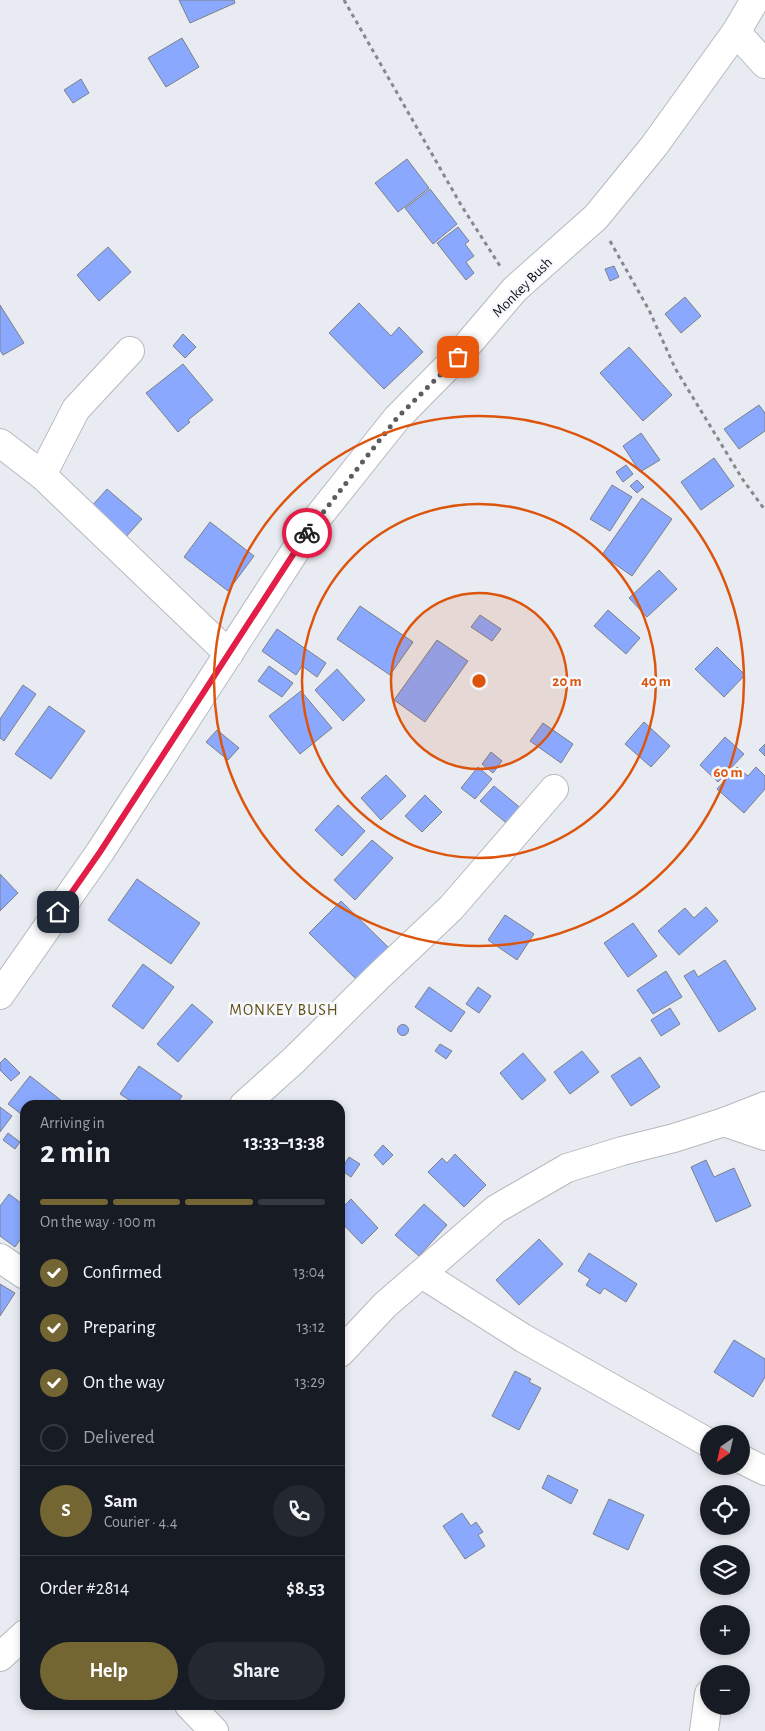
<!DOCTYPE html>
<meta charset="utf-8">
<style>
:root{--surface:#171b24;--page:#242831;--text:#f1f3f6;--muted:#9ea1a6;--line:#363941;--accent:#746633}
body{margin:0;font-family:"Alegreya Sans",sans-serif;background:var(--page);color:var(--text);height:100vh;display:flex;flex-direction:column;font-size:19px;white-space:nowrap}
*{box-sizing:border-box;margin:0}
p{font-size:16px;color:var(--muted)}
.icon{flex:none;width:28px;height:28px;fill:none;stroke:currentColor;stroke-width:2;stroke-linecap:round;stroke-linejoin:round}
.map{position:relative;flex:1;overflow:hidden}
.details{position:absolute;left:20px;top:1100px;width:325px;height:610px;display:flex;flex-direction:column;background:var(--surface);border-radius:15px;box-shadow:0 2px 8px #0003}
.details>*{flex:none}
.needle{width:32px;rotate:214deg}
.fabs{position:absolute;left:700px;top:1425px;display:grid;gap:10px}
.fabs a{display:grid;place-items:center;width:50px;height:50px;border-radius:50%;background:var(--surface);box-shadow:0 2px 8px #0003;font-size:25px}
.pin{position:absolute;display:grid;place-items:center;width:42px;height:42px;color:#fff;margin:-21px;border-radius:10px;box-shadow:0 2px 8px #0006}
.courier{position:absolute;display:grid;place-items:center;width:50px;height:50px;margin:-25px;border:4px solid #e11d48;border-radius:50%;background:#fff;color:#222;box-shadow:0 1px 6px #0007}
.headline em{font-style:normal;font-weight:700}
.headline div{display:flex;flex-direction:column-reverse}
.headline{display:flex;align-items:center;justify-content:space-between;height:85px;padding:0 20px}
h1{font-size:32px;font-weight:700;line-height:38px}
.bar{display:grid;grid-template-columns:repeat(4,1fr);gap:8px 5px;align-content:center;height:60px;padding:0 20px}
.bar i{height:6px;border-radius:4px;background:var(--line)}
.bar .on{background:var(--accent)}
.bar p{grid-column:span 4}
.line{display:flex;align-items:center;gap:12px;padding:0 20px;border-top:1px solid var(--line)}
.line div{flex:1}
.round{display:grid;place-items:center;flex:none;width:52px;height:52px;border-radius:26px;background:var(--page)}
ol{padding:0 20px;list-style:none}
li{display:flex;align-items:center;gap:15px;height:55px}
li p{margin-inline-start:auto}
li .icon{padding:5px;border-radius:50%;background:var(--accent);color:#fff;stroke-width:4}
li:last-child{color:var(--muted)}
li i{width:28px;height:28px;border:2px solid var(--line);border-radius:50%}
.primary-button{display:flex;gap:10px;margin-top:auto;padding:10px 20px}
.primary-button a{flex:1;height:58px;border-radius:30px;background:var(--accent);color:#fff;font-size:20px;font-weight:700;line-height:58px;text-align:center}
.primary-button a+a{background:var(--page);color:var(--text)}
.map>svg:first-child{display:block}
.building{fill:#8aa9fe;stroke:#7d8085}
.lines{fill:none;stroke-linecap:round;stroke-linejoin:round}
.minor-casing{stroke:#b7b9bf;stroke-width:30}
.path{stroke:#86888c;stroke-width:3;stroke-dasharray:4 4;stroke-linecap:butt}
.minor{stroke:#fff;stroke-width:28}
.done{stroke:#5c5d61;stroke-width:5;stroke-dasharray:0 9}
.route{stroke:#e11d48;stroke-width:6}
.ring{fill:none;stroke:#dd550c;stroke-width:2.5}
.labels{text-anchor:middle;stroke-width:5;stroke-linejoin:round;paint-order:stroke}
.street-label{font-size:15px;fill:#101113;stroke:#f6f8fe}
.neighbourhood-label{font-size:16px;letter-spacing:1px;fill:#605013;stroke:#f6f8fe}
.centre{fill:#dd550c;stroke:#f6f8fe;stroke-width:2.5}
.ring-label{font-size:15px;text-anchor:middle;font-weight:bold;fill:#dd550c;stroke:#f6f8fe;stroke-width:5;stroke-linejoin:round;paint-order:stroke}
</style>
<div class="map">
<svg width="765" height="1731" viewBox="0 0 765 1731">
<rect width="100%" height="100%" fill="#e8ebf1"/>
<!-- building -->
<g class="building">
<polygon points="179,0 234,0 235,3 190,23"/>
<polygon points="182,38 199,67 166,87 148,58"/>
<polygon points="81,79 89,93 73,103 64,90"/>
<polygon points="407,159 429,188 398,212 375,183"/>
<polygon points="430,189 457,224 433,244 405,208"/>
<polygon points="458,227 469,241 465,244 474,256 466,262 474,273 466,280 437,243"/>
<polygon points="108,247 131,272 99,301 77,275"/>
<polygon points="614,266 619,277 610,281 605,269"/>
<polygon points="685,297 701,316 681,333 665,314"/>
<polygon points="359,303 391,336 399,327 423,352 384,389 329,333"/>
<polygon points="0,305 24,343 3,355 0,350"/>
<polygon points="183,334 196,347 185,358 173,346"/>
<polygon points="629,347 672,395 643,421 600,373"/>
<polygon points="183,364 213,400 188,420 190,422 178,432 146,393"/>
<polygon points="759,405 765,413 765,431 739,449 724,429"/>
<polygon points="641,433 660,460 640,472 623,446"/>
<polygon points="714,458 734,486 701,510 681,482"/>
<polygon points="626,465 633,474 623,482 616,472"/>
<polygon points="637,480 644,487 637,493 630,486"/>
<polygon points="612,485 632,497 610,531 590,519"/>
<polygon points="107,489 142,519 124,539 90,508"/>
<polygon points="642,498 672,519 632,576 602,555"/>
<polygon points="210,522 254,556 228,591 184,557"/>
<polygon points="659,570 677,589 647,617 629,598"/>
<polygon points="360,606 413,642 390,675 337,639"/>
<polygon points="608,610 640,638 626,654 594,626"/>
<polygon points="480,615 501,629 492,641 471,627"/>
<polygon points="277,629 326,663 317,677 302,666 296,675 262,651"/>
<polygon points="437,640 468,661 425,722 394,700"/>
<polygon points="717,647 745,675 724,697 695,669"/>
<polygon points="269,666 293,683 282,697 258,681"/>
<polygon points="337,669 365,700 343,721 315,690"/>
<polygon points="23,685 36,694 4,741 0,738 0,719"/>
<polygon points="301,691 332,728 300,754 269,716"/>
<polygon points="49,706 85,731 51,779 15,754"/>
<polygon points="644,722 670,746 651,767 625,744"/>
<polygon points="543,723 573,744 561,763 530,741"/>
<polygon points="217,730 239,748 228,760 206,742"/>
<polygon points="725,737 744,754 718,782 700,765"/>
<polygon points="765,744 765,756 759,750"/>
<polygon points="491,752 502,761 493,773 482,764"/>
<polygon points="478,767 492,779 475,799 461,788"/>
<polygon points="737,767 748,776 756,767 765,776 765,789 744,813 717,789"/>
<polygon points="386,775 406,796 381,820 361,798"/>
<polygon points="494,786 523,810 510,826 480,801"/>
<polygon points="425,795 442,812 422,832 405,816"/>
<polygon points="338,805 365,831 342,856 315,830"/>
<polygon points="372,840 393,858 355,900 334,880"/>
<polygon points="0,874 18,893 0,911"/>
<polygon points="137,879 200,923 171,964 108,920"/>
<polygon points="341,901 388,947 356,979 309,933"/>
<polygon points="706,907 718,921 679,955 658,931 685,908 694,918"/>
<polygon points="505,915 534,934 517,960 488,940"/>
<polygon points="633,923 657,956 628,977 604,943"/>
<polygon points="725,960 756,1009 719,1032 684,976 694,970 698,977"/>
<polygon points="143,964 174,987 143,1029 112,1006"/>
<polygon points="666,971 682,997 653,1014 637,990"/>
<polygon points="429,987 465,1012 451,1032 415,1007"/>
<polygon points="478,987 491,996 479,1013 466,1004"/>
<polygon points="192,1004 213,1022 178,1062 157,1044"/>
<polygon points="670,1008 680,1024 661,1036 651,1020"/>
<circle cx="403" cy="1030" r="5.5"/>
<polygon points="440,1044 452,1051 446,1059 435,1051"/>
<polygon points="582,1051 599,1072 570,1094 554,1072"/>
<polygon points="523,1053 546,1080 522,1100 500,1073"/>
<polygon points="640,1057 660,1087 631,1106 611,1076"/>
<polygon points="5,1058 20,1073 11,1081 0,1070 0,1063"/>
<polygon points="139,1066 182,1096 176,1105 168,1105 164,1102 162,1105 137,1105 120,1094"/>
<polygon points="30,1076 67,1105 25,1105 25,1117 8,1104"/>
<polygon points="0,1107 12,1116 0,1132"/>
<polygon points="8,1133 20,1142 15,1149 3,1140"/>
<polygon points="383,1145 393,1155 383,1165 374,1155"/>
<polygon points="455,1154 486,1185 464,1207 428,1172 442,1158 447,1163"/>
<polygon points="349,1157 360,1164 351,1177 341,1170"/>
<polygon points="706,1160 714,1177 734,1168 751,1206 716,1222 691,1167"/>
<polygon points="9,1194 25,1206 25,1233 15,1247 0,1236 0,1206"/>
<polygon points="351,1199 378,1228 362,1244 340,1221 340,1210"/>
<polygon points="424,1204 447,1225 419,1256 395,1235"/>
<polygon points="539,1239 563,1264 519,1305 496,1280"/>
<polygon points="589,1253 637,1284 626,1302 604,1288 600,1294 586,1285 590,1279 578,1271"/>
<polygon points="0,1284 15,1293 0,1316"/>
<polygon points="734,1340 765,1359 765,1377 753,1397 714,1372"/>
<polygon points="515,1371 531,1379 529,1382 541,1388 519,1430 492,1416"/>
<polygon points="548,1475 578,1490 571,1504 542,1488"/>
<polygon points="609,1499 644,1515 628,1550 593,1534"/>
<polygon points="462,1513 471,1526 476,1522 483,1532 478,1535 485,1546 465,1559 443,1526"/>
</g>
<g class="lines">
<!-- minor casing -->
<g class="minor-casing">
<g id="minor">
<polyline points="736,32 765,64"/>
<polyline points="0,443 42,475 229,654"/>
<polyline points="42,475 76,409 130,351"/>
<polyline points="0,995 100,852 314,522 397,418 457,357 515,289 596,217 654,146 736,32 755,0"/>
<polyline points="244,1105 293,1061 380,975 451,908 554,789"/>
<polyline points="724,1122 765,1136"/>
<polyline points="0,1258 25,1275"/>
<polyline points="422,1274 523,1338 709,1443"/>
<polyline points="340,1353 385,1305 496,1209 567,1168 622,1151 674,1138 724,1122 765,1106"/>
<polyline points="741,1459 765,1471"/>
<polyline points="0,1657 25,1634"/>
<polyline points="189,1705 214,1731"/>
<polyline points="704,1731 709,1694"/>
</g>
</g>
<!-- path -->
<g class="path">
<polyline points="344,0 461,205 500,266"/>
<polyline points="610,241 649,310 675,368 743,480 765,510"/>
</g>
<!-- minor -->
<use href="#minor" class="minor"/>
</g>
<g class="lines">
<!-- done -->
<polyline class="done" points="307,533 397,418 458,357"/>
<!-- route -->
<polyline class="route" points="58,912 100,852 307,533"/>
</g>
<!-- distance rings -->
<circle cx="479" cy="681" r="88" fill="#dd550c" fill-opacity=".12"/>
<g class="ring">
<circle cx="479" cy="681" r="88"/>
<circle cx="479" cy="681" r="177"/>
<circle cx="479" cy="681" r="265"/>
</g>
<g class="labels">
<!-- street labels -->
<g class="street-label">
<text transform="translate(522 287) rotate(-45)" y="5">Monkey Bush</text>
</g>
<!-- neighbourhood labels -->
<g class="neighbourhood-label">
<text x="284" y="1015">MONKEY BUSH</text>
</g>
</g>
<circle cx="479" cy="681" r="8" class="centre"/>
<g class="ring-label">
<text x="567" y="686">20 m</text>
<text x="656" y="686">40 m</text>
<text x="728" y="777">60 m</text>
</g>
</svg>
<div class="fabs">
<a><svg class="needle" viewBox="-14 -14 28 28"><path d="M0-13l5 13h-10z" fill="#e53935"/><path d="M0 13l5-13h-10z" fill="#9ea1a6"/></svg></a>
<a><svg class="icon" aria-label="locate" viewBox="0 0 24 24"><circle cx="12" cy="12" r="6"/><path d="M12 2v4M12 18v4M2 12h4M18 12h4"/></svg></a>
<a><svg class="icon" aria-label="layers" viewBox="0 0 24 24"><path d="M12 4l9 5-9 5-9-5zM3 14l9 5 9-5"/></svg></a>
<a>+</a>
<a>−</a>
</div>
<div class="pin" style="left:458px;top:357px;background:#ea580c"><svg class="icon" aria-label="bag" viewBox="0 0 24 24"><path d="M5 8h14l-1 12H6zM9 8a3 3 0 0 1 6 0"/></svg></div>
<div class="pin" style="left:58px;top:912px;background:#1f2937"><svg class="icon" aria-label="home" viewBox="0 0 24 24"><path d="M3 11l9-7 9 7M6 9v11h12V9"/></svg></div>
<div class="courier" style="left:307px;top:533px"><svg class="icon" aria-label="bike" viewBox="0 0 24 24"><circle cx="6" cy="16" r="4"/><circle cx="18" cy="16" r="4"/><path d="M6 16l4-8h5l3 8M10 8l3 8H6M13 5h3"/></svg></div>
<section class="details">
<div class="headline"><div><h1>2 min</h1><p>Arriving in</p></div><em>13:33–13:38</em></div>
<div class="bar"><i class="on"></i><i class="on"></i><i class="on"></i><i></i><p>On the way · 100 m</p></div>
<ol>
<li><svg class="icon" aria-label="check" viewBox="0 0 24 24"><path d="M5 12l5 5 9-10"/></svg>Confirmed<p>13:04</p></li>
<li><svg class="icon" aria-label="check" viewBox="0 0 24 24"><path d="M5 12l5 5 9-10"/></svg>Preparing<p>13:12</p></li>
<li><svg class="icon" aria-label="check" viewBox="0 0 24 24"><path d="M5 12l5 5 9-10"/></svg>On the way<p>13:29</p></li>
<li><i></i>Delivered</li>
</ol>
<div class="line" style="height:90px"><b class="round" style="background:var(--accent);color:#fff">S</b><div><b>Sam</b><p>Courier · 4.4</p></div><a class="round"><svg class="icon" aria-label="phone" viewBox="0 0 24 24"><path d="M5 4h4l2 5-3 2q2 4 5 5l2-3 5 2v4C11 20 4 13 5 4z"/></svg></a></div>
<div class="line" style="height:65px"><div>Order #2814</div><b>$8.53</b></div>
<div class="primary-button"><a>Help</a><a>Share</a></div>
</section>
</div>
